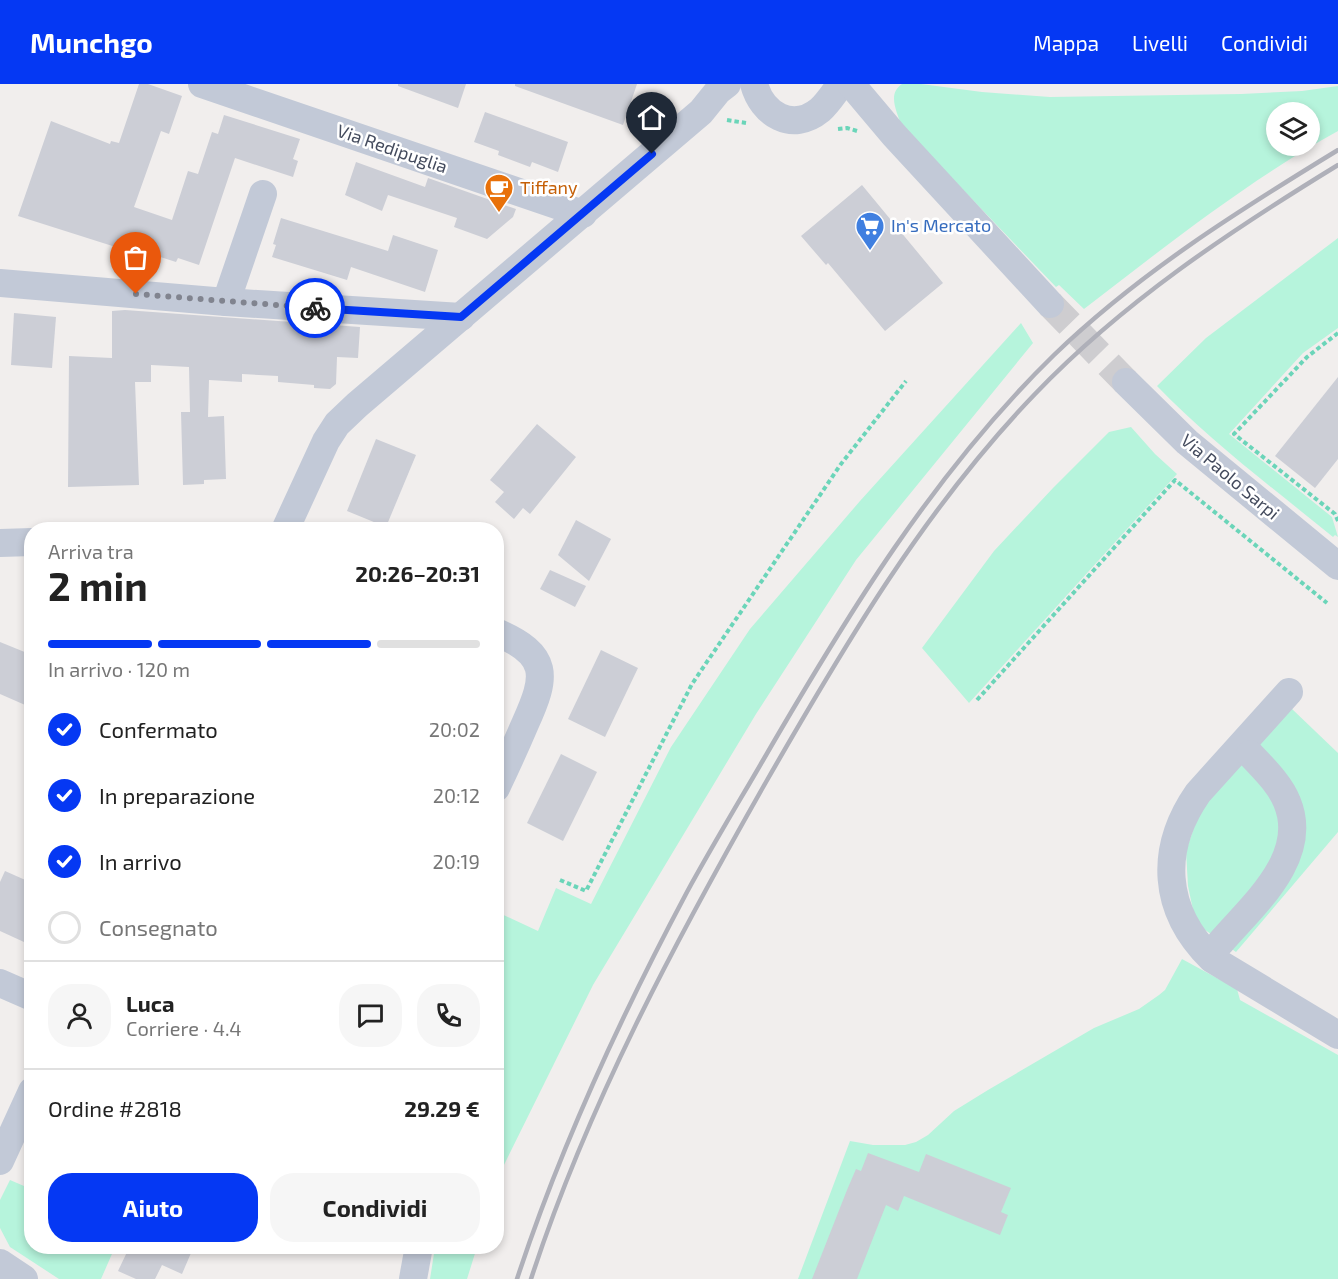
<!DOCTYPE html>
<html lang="it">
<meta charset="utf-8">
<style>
:root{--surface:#fff;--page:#f6f6f6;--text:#222;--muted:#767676;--line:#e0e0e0;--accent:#0538f3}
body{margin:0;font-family:"Exo 2",sans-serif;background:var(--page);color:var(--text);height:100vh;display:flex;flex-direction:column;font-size:22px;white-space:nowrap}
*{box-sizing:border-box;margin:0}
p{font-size:20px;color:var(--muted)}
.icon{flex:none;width:33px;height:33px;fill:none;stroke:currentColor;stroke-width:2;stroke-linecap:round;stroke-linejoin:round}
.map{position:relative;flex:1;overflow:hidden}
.sheet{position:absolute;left:24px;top:438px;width:480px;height:732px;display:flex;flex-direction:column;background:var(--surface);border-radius:24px;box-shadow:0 3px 9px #0003}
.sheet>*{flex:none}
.fabs{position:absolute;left:1266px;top:18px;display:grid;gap:12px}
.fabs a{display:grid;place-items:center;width:54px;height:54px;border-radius:50%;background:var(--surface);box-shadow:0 3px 9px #0003;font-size:30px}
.pin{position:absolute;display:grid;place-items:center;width:51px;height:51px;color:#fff;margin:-62px -26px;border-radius:50% 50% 50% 0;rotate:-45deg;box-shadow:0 0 6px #0007}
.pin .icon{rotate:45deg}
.courier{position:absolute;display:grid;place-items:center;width:60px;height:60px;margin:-30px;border:4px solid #0538f3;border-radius:50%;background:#fff;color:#222;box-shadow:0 2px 8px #0007}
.head em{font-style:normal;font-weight:700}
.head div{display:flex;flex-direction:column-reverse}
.head{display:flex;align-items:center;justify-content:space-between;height:102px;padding:0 24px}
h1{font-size:39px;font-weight:700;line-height:45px}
.bar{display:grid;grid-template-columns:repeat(4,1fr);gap:9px 6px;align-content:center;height:72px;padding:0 24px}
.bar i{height:8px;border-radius:4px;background:var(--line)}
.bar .active{background:var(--accent)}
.bar p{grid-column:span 4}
.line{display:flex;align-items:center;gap:15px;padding:0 24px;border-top:2px solid var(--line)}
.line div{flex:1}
.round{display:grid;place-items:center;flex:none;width:63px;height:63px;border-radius:24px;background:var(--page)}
ol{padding:0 24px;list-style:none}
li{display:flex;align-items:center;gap:18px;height:66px}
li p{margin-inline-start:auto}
li .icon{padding:6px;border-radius:50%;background:var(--accent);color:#fff;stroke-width:4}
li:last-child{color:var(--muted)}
li i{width:33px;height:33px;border:3px solid var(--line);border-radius:50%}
.cta{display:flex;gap:12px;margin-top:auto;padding:12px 24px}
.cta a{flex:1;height:69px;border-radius:24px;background:var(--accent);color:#fff;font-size:24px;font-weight:700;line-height:69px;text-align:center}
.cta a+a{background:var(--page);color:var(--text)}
header{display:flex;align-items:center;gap:36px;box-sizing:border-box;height:84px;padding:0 30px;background:var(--accent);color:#fff}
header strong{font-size:28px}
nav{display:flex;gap:33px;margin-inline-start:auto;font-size:21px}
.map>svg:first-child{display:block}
.green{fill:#b6f4dc;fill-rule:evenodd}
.building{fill:#ccced6}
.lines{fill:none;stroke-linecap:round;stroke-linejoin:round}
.minor-tunnel{stroke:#cecdd0;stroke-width:28;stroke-dasharray:28 14;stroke-linecap:butt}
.path{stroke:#6bd5b9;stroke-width:4;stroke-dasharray:4.5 3;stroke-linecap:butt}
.minor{stroke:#c2c9d7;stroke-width:28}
.rail{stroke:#afb0b9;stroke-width:4.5}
.done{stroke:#81848f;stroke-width:6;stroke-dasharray:0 10.8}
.route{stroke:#0538f3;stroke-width:8}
.labels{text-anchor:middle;stroke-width:5;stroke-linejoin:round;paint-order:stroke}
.street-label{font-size:18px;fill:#444b5d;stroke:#fff}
.food-label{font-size:18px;fill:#c56008;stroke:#fff;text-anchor:start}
.shop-label{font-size:18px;fill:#366cbe;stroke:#fff;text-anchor:start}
</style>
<header>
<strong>Munchgo</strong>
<nav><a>Mappa</a><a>Livelli</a><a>Condividi</a></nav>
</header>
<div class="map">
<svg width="1338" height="1195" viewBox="0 0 1338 1195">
<rect width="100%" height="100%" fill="#f1eeed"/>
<!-- green -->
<g class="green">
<path d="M902,0H921L982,8L1050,13L1241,10L1302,7L1338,2V47C1247,97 1166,162 1084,225L1059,201L1056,203L901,41C897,27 887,10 902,0ZM1276,28H1310V62H1276Z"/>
<path d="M1338,154V244L1303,269L1229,350L1332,433L1338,453L1335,451L1333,453C1273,404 1211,358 1157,302L1206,254Z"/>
<polygon points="1021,239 1033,259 856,476 756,630 593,901 501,1087 497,1102 497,828 538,847 556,804 591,820 671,663 750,545 860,417"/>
<polygon points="1131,343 1155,370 1177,390 969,619 922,564 994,467 1053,404 1109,348"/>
<polygon points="1291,624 1338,669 1338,748 1236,868 1201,843 1193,826 1188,802 1186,767 1200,726"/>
<polygon points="1182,875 1237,905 1240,916 1338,971 1338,1195 798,1195 850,1057 873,1061 905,1061 916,1058 928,1051 954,1027 988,1006 1094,944 1139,925 1159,911 1165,906"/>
<polygon points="10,1096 31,1105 32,1162 115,1163 101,1195 59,1195 10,1163 0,1144 0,1116"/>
<polygon points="435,1163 477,1163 467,1195 430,1195"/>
</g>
<!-- building -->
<g class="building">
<polygon points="139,0 148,0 182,12 169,50 161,47 134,123 172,136 188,87 198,90 212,48 218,50 224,31 300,55 293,75 298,77 293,93 235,74 199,181 178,174 176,178 126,162 125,166 18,132 51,37 110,60 111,57 119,59"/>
<polygon points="398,0 466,0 458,24 398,2"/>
<polygon points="515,0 637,0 623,41 515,2"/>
<polygon points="485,28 568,58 558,88 532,78 530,83 498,71 499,67 474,58"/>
<polygon points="356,78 425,103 428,94 516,125 513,133 487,155 454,143 457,134 388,111 382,127 345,111"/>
<polygon points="862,101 943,199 885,247 828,179 826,181 801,152"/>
<polygon points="281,134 388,167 393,151 438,166 425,208 351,183 347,196 272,173 276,161 273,160"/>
<polygon points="125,226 360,243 358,274 337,273 336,300 330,305 314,304 314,301 278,298 278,292 242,290 242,298 209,296 208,333 224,332 226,395 204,396 204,400 183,401 181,328 190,328 189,283 151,281 151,298 135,298 139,401 68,403 69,272 112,274 112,227"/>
<polygon points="14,229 56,233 52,284 11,281"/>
<polygon points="1338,293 1338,375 1315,404 1275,372"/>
<polygon points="537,340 576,373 530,430 523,424 514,435 495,418 504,408 490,396"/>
<polygon points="376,355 416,371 386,443 347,427"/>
<polygon points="576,436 611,455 589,497 558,471"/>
<polygon points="550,486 586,502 575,523 540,505"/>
<polygon points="0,558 32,571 32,624 0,610"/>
<polygon points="601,566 638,584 605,653 568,635"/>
<polygon points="561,670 597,688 563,757 527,739"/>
<polygon points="5,787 32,799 32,842 24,858 0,847 0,798"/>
<polygon points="868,1069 919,1088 926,1070 1011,1104 1001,1128 1008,1131 1000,1151 904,1112 898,1127 886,1121 857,1195 812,1195 847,1106 856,1085 861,1087"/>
<polygon points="121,1162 194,1162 182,1190 162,1181 155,1195 136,1195 118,1187 128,1166"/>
</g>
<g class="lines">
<!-- minor-tunnel -->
<polyline class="minor-tunnel" points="1050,220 1126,298"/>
<!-- path -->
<g class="path">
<polyline points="727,36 746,39"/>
<polyline points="838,45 847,44 857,47"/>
<polyline points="1338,249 1307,273 1234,350 1335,430 1338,437"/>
<polyline points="977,616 1175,396 1327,519"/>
<polyline points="560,796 586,807 692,600 841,380 906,297"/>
</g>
<!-- minor -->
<g class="minor">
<polyline points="202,0 583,130"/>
<path d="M754,0C762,30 792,49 820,26C828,19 834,9 841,0"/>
<polyline points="851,0 894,51 1050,220"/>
<polyline points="0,199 226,218 461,233"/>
<polyline points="226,218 263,110"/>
<polyline points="1126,298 1187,358 1338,482"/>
<polyline points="285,446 326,357 337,340 357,321 701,28 718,7 727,0"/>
<polyline points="0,459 32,458"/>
<path d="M496,548C550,571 547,592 525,640C516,661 506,683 496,704"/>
<path d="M1289,608L1198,709C1159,765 1162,826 1212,875L1338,951"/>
<path d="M1221,858C1253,821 1310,773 1287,718C1280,700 1263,684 1250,670"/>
<polyline points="0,899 32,913"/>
<polyline points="0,1077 32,1007"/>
<polyline points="0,1179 24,1195"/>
<polyline points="413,1195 419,1162"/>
</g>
<!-- rail -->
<g class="rail">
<path d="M517,1195C561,1061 621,932 687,808C711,764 737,721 762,678C846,533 933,389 1054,271C1139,189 1238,127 1338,66"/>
<path d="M531,1195C588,1020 675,858 766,698C844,562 925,424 1035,310C1123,218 1230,147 1338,81"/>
</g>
</g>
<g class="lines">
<!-- done -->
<polyline class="done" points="136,210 315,224"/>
<!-- route -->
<polyline class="route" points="315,224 461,233 652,70"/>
</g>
<!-- icons -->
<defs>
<g id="cafe-pin" transform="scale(1.5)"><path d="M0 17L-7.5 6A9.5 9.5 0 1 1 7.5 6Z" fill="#e8710a" stroke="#fff"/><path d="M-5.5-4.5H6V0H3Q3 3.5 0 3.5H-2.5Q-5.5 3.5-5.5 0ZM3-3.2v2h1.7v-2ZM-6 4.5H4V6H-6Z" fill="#fff"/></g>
<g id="supermarket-pin" transform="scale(1.5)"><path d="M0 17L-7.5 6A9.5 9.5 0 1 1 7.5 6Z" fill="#3f7fe0" stroke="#fff"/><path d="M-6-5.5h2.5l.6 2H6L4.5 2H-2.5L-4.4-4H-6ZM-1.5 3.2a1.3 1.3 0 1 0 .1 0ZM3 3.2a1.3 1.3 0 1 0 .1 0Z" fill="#fff"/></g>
</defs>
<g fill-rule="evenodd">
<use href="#cafe-pin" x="499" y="104"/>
<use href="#supermarket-pin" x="870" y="142"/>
</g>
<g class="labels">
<!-- street labels -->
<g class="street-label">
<text transform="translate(392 65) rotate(19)" y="6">Via Redipuglia</text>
<text transform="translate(1230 393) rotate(40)" y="6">Via Paolo Sarpi</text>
</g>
<!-- food labels -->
<g class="food-label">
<text x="520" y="110">Tiffany</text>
</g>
<!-- shop labels -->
<g class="shop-label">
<text x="891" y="148">In's Mercato</text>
</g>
</g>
</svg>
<div class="fabs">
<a><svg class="icon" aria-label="layers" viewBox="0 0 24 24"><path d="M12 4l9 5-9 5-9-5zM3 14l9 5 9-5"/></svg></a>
</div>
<div class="pin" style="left:136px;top:210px;background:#ea580c"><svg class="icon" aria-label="bag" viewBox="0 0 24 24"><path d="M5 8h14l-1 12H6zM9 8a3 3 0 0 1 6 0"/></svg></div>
<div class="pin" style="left:652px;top:70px;background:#1f2937"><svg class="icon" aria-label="home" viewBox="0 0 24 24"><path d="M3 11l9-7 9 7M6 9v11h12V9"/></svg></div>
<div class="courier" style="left:315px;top:224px"><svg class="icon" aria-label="bike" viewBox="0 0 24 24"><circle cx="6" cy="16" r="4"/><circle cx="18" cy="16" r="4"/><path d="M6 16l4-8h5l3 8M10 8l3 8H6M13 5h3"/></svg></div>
<section class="sheet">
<div class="head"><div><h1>2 min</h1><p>Arriva tra</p></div><em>20:26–20:31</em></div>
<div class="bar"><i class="active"></i><i class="active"></i><i class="active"></i><i></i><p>In arrivo · 120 m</p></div>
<ol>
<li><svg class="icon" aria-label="check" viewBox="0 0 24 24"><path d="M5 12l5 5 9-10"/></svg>Confermato<p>20:02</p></li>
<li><svg class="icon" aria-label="check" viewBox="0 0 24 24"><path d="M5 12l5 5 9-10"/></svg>In preparazione<p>20:12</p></li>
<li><svg class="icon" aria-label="check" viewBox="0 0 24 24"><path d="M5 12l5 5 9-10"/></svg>In arrivo<p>20:19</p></li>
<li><i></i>Consegnato</li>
</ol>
<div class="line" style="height:108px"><a class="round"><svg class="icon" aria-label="person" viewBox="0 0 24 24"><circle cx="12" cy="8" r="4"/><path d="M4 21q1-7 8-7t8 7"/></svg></a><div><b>Luca</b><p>Corriere · 4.4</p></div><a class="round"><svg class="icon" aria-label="chat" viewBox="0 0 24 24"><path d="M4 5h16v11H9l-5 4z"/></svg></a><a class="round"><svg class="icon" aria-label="phone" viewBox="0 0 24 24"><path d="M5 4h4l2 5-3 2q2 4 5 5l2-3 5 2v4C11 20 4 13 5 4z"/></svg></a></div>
<div class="line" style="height:78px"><div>Ordine #2818</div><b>29.29 €</b></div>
<div class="cta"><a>Aiuto</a><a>Condividi</a></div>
</section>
</div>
